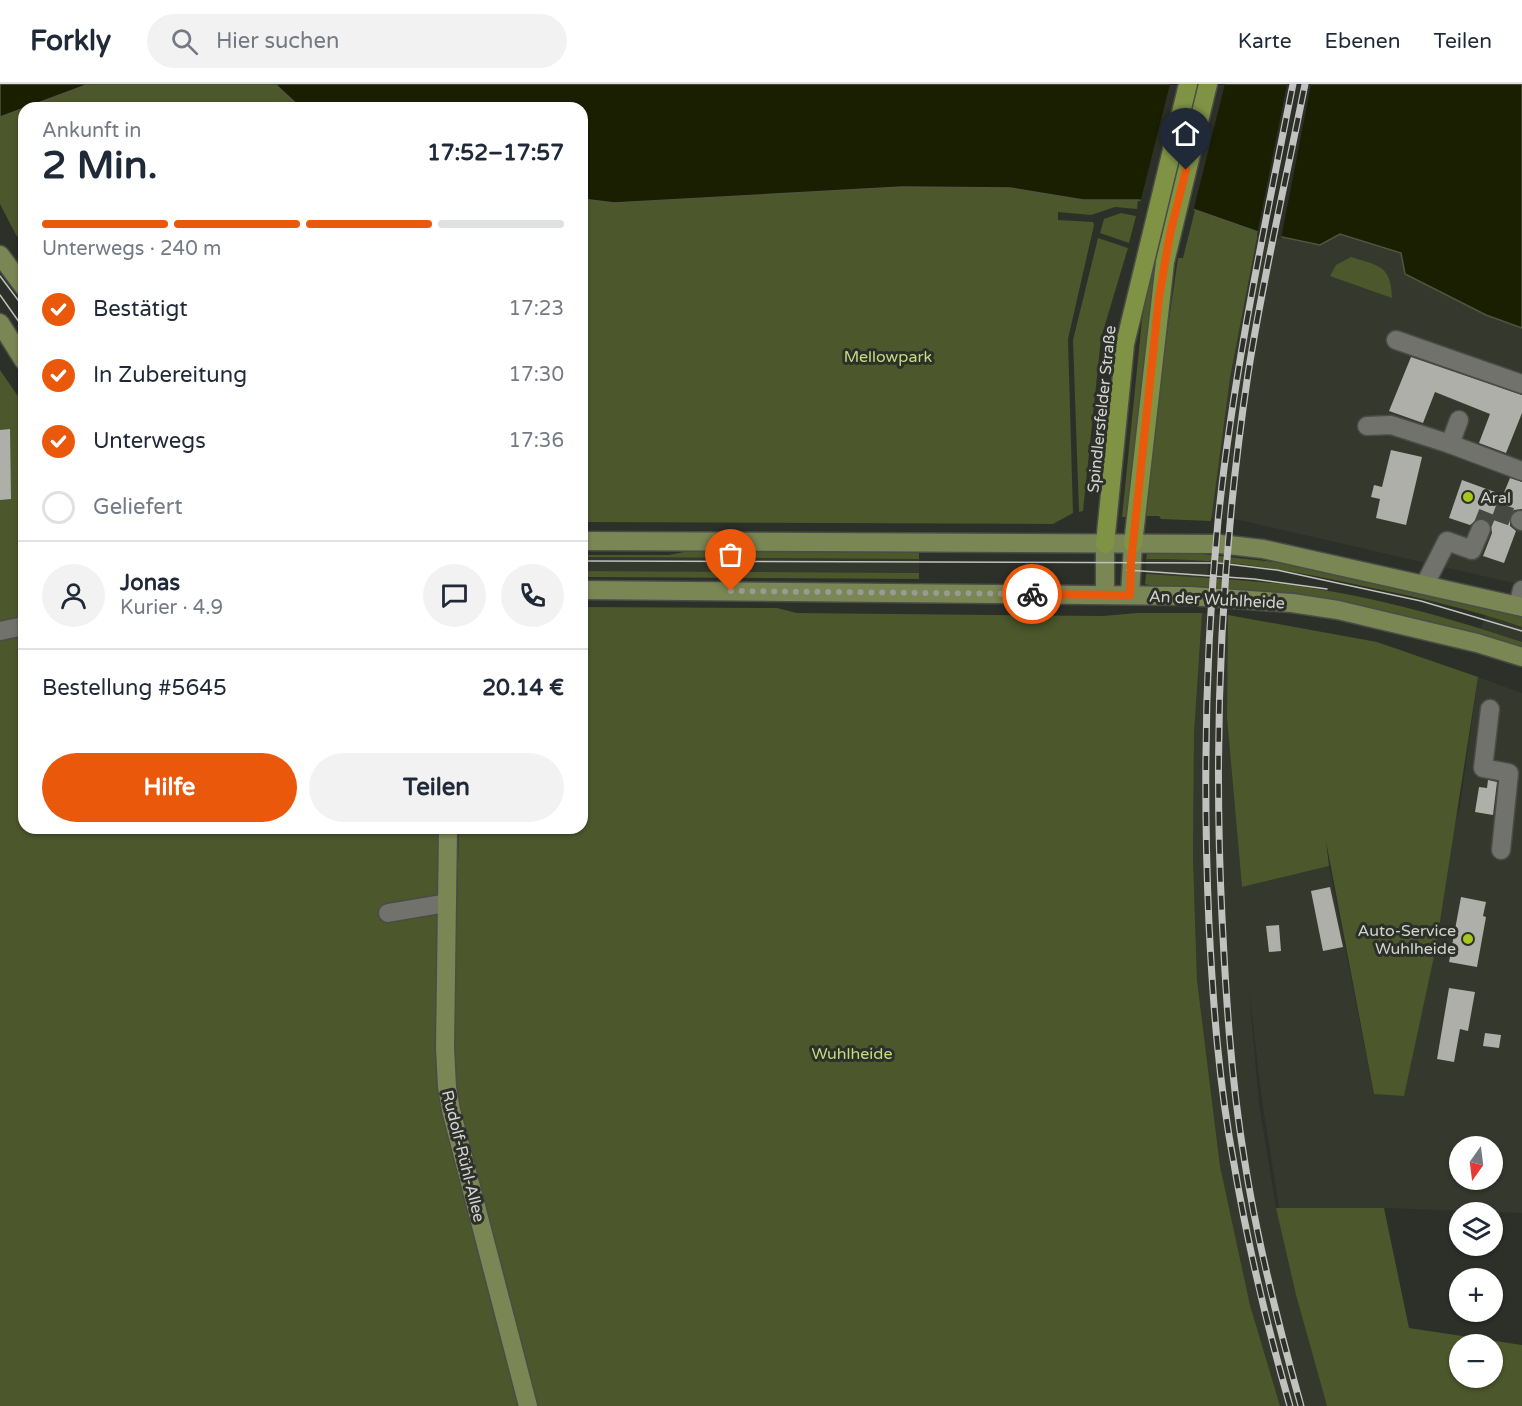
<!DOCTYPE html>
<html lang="de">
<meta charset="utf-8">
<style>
:root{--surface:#fff;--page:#f2f2f3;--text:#1f2937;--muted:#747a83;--line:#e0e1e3;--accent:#ea580c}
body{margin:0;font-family:"Varela Round",sans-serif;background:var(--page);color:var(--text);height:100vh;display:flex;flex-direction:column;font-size:22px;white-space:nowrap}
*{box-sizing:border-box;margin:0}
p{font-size:20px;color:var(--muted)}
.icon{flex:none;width:33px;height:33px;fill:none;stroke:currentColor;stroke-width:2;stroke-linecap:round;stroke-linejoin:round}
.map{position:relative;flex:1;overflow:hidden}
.details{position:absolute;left:18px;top:18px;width:570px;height:732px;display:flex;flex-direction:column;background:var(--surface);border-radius:18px;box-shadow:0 2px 4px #0004}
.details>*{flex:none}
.needle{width:39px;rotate:194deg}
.controls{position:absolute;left:1449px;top:1052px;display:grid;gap:12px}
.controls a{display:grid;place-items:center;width:54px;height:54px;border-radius:50%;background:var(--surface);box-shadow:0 2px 4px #0004;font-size:30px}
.pin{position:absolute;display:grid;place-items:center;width:51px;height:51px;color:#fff;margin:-62px -26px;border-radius:50% 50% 50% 0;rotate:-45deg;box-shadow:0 0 6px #0007}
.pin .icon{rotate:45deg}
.courier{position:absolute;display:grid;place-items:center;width:60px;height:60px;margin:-30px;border:4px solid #ea580c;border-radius:50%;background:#fff;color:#222;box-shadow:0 2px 8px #0007}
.overview em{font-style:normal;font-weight:800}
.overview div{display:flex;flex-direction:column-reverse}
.overview{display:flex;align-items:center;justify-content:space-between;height:102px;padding:0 24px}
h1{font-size:39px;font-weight:800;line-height:45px}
.bar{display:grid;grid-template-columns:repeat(4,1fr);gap:9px 6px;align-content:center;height:72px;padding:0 24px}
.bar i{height:8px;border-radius:4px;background:var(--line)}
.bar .on{background:var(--accent)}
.bar p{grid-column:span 4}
.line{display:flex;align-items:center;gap:15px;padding:0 24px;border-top:2px solid var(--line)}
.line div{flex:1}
.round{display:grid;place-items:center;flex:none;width:63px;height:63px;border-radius:32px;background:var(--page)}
ol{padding:0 24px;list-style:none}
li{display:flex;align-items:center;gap:18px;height:66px}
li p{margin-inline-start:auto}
li .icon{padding:6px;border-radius:50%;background:var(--accent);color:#fff;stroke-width:4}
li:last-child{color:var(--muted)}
li i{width:33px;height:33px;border:3px solid var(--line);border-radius:50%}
.cta{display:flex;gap:12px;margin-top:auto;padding:12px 24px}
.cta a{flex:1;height:69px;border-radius:36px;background:var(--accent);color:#fff;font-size:24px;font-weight:800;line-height:69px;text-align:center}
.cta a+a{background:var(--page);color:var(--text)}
header{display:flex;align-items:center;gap:36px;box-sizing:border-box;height:84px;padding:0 30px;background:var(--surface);border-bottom:2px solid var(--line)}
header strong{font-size:28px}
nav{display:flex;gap:33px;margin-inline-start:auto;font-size:21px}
.search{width:420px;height:54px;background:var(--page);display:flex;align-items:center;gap:15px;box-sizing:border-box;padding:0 21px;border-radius:33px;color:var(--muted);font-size:22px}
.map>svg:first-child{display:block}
.built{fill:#35382d;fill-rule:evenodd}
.green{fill:#4c572c;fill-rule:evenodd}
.water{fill:#191f00;stroke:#51553f;stroke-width:1.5}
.pier{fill:#2d2f29}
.building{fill:#adafa8}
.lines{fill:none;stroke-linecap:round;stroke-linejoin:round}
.minor-tunnel{stroke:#464842;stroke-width:18;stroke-dasharray:18 9;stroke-linecap:butt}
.minor-casing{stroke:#4a4c47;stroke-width:21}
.major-casing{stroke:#4a4c47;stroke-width:21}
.highway-casing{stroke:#4a4c47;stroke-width:21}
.minor{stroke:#70726b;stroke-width:18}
.major{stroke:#7a8654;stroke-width:18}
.highway{stroke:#809345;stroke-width:18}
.tram{stroke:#c1c2bf;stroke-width:1.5}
.rail-casing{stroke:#c1c2bf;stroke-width:7}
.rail{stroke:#2d2f29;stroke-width:4.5;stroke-dasharray:14;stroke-linecap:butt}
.done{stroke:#999a96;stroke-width:6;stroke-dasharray:0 10.8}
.route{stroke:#ea580c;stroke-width:8}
.poi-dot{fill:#a8c71c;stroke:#2d2f29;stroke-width:2}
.labels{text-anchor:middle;stroke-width:6;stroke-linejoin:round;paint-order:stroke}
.park-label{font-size:16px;fill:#c4db80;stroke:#2d2f29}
.street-label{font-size:16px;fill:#d3d4d1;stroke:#2d2f29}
.poi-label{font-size:16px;fill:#d3d4d1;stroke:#2d2f29;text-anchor:start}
</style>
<header>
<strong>Forkly</strong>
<div class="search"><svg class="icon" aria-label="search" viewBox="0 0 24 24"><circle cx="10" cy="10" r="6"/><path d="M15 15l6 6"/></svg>Hier suchen</div>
<nav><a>Karte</a><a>Ebenen</a><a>Teilen</a></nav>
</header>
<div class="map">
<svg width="1522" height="1322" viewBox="0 0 1522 1322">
<rect width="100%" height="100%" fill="#2d2f29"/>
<!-- built -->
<g class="built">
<polygon points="1258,148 1320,161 1340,150 1402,169 1405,190 1486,231 1522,244 1522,501 1239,436 1210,434 1230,294"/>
<polygon points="582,473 919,475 919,489 582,487"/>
<polygon points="1146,475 1209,476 1207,495 1146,490"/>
<path d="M1202,529L1228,531L1227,634L1242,803L1329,782L1374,1010L1460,722L1478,593L1522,609V1129L1384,1124H1279L1262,1017L1249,906L1259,1019L1276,1124L1296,1211L1327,1322H1280L1250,1221L1220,1082L1197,896L1193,774L1194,650ZM1460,1062H1492V1095H1460Z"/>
<polygon points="1486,531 1522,543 1522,558 1481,544"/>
</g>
<!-- green -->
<g class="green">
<polygon points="90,0 275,0 301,24 25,24"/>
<polygon points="24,24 24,160 16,151 0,120 0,33"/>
<polygon points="902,103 1010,104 1083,116 1138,116 1137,125 1115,123 1091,131 1058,128 1058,136 1093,138 1094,141 1068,255 1073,429 1053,440 582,438 582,115 614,119"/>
<path d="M1195,126L1258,148L1230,294L1211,437L1161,435L1159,432H1147L1145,420C1154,338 1166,256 1178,174H1183Z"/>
<polygon points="1121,129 1136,132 1129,159 1100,149 1104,135"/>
<polygon points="1157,150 1163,151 1129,433 1122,433 1142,236"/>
<polygon points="1098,154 1128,164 1101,254 1083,427 1079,428 1073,256"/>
<path d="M1351,173C1379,182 1391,181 1392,214L1330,192L1336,181Z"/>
<polygon points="0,286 24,321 24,744 439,744 437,966 520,1322 0,1322"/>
<polygon points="694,466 919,468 919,475 582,473 582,471 669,471"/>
<path d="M1147,470H1202L1275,478L1517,530L1522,532V543C1470,525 1417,513 1363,502C1291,486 1220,474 1146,475Z"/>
<polygon points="582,487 919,489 919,495 582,493"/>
<path d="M1146,490C1188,493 1231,495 1273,499C1358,508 1441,531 1522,558V567L1428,538L1341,518L1155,503L1145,500Z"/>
<polygon points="582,523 777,524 797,529 1103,532 1137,529 1202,529 1194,650 1193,774 1197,896 1220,1082 1250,1221 1280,1322 536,1322 460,1028 454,988 453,960 459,744 582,744"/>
<polygon points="1228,531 1377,558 1478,593 1436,863 1404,1012 1374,1010 1326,757 1329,782 1242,803 1227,634"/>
<path d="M1276,1124H1384L1409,1244L1522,1261V1322H1327L1296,1211ZM1460,1260H1492V1293H1460Z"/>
</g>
<!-- water -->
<g class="water">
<polygon points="2,0 89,0 0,33 0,1"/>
<polygon points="275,0 1522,0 1522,244 1486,231 1405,190 1401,169 1340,150 1320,161 1258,148 1167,116 1152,118 1138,116 1083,116 1010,104 902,103 614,119 582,115 582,24 301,24"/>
</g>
<!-- pier -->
<g class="pier">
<polygon points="1170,0 1225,0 1193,128 1166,119 1153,121 1140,119"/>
<polygon points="1287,0 1311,0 1281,155 1257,151"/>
</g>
<!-- building -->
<g class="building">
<polygon points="1411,273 1522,311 1522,329 1506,369 1479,359 1490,330 1435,308 1423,339 1389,327"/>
<polygon points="10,345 11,415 0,416 0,346"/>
<polygon points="1391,366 1422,373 1406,441 1376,434 1380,415 1371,413 1374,401 1382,403"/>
<polygon points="1510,394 1522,398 1522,425 1514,426 1510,432 1510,442 1516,447 1504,479 1483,472 1492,449 1490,438 1479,434 1470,441 1449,434 1462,396 1503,411"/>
<polygon points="1488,696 1497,698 1493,731 1475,728 1479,703 1487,704"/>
<polygon points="1330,803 1343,863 1323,867 1311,807"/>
<polygon points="1461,813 1486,818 1483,832 1486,833 1477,883 1449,878"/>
<polygon points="1279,841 1281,867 1269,868 1266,842"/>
<polygon points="1449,904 1475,908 1468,947 1460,945 1454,978 1437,975"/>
<polygon points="1485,949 1501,951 1499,964 1483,962"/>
</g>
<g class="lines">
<!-- minor-tunnel -->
<polyline class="minor-tunnel" points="1481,445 1489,425 1520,436"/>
<!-- minor casing -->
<g class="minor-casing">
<g id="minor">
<polyline points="1396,256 1522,300"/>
<polyline points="1367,342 1391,341 1450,360 1459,336"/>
<polyline points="1450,360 1522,387"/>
<polyline points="1520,436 1522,437"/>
<polyline points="1425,500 1447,457 1472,466 1481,445"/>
<polyline points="1518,522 1522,506"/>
<polyline points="0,547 24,542"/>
<polyline points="1490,625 1483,684 1509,689 1501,766"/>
<polyline points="388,829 447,819"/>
</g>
</g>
<!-- major casing -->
<g class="major-casing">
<g id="major">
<polyline points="0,171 24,203"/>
<polyline points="0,239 24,277"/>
<polyline points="582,457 1220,460 1263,465 1522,523"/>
<polyline points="582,506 1190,512 1292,519 1338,526 1477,559 1522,573"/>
<polyline points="1105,510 1105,460"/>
<polyline points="1130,511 1133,460"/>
<polyline points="448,744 445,964 447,1003 451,1026 528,1322"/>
</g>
</g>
<!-- highway casing -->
<g class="highway-casing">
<g id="highway">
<polyline points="1105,460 1125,260 1188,0"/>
<polyline points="1133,460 1165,178 1208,0"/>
</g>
</g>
<!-- minor -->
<use href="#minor" class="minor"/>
<!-- major -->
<use href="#major" class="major"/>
<!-- highway -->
<use href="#highway" class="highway"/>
<!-- tram -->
<g class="tram">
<polyline points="0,192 24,224"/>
<polyline points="0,211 24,245"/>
<polyline points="582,477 1219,479 1277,486 1421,517 1522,547"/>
<polyline points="1127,486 1254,495 1327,505"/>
</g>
<!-- rail casing -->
<g class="rail-casing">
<g id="rail">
<path d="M1290,1322C1267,1242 1248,1162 1234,1080C1219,1001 1213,920 1209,840C1203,705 1205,571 1218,437C1233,290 1264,145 1293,0"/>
<path d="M1301,1322C1278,1240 1257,1158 1244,1073C1231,994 1226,913 1222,833C1213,651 1221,470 1248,290C1263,193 1286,96 1305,0"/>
</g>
</g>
<!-- rail -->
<use href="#rail" class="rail"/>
</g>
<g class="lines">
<!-- done -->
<polyline class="done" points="731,507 1032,510"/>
<!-- route -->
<polyline class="route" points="1032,510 1130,511 1131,478 1159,213 1170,150 1186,86"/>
</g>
<!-- markers -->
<g class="poi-dot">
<circle cx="1468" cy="413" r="6"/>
<circle cx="1468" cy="855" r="6"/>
</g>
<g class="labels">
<!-- park labels -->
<g class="park-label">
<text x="888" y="278">Mellowpark</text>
<text x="852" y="975">Wuhlheide</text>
</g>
<!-- street labels -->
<g class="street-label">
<text transform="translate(1101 325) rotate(-84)" y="6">Spindlersfelder Straße</text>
<text transform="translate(1217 515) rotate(3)" y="6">An der Wuhlheide</text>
<text transform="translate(464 1072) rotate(76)" y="6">Rudolf-Rühl-Allee</text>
</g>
<!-- poi labels -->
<g class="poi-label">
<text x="1480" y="419">Aral</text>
<text x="1456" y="852" text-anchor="end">Auto-Service<tspan x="1456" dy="18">Wuhlheide</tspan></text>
</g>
</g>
</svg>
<div class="controls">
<a><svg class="needle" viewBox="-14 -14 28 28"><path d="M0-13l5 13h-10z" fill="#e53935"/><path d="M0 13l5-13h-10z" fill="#747a83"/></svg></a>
<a><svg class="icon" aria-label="layers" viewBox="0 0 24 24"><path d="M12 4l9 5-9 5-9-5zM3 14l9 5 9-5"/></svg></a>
<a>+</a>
<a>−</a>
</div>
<div class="pin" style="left:731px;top:507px;background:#ea580c"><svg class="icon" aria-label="bag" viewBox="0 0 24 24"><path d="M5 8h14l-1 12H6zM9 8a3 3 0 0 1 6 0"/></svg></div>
<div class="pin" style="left:1186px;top:86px;background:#1f2937"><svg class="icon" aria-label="home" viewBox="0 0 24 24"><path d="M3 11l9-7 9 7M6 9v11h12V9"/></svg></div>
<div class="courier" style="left:1032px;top:510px"><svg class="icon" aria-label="bike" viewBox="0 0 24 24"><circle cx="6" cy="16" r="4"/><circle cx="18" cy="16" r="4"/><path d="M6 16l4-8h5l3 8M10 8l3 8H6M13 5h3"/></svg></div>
<section class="details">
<div class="overview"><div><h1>2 Min.</h1><p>Ankunft in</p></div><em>17:52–17:57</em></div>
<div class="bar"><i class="on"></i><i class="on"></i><i class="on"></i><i></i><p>Unterwegs · 240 m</p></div>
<ol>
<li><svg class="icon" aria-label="check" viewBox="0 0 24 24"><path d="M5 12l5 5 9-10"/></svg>Bestätigt<p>17:23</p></li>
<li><svg class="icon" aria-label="check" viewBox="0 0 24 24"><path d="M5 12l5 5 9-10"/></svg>In Zubereitung<p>17:30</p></li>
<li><svg class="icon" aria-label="check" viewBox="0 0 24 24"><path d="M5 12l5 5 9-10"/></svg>Unterwegs<p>17:36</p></li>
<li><i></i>Geliefert</li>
</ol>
<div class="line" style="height:108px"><a class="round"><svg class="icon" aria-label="person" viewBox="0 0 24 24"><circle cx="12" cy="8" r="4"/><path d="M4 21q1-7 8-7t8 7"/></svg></a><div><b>Jonas</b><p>Kurier · 4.9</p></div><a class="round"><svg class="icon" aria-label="chat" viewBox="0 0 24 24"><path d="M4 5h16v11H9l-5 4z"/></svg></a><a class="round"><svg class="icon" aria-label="phone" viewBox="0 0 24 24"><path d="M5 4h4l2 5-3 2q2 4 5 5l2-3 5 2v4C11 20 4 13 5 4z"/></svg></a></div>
<div class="line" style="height:78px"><div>Bestellung #5645</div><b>20.14 €</b></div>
<div class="cta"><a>Hilfe</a><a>Teilen</a></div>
</section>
</div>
